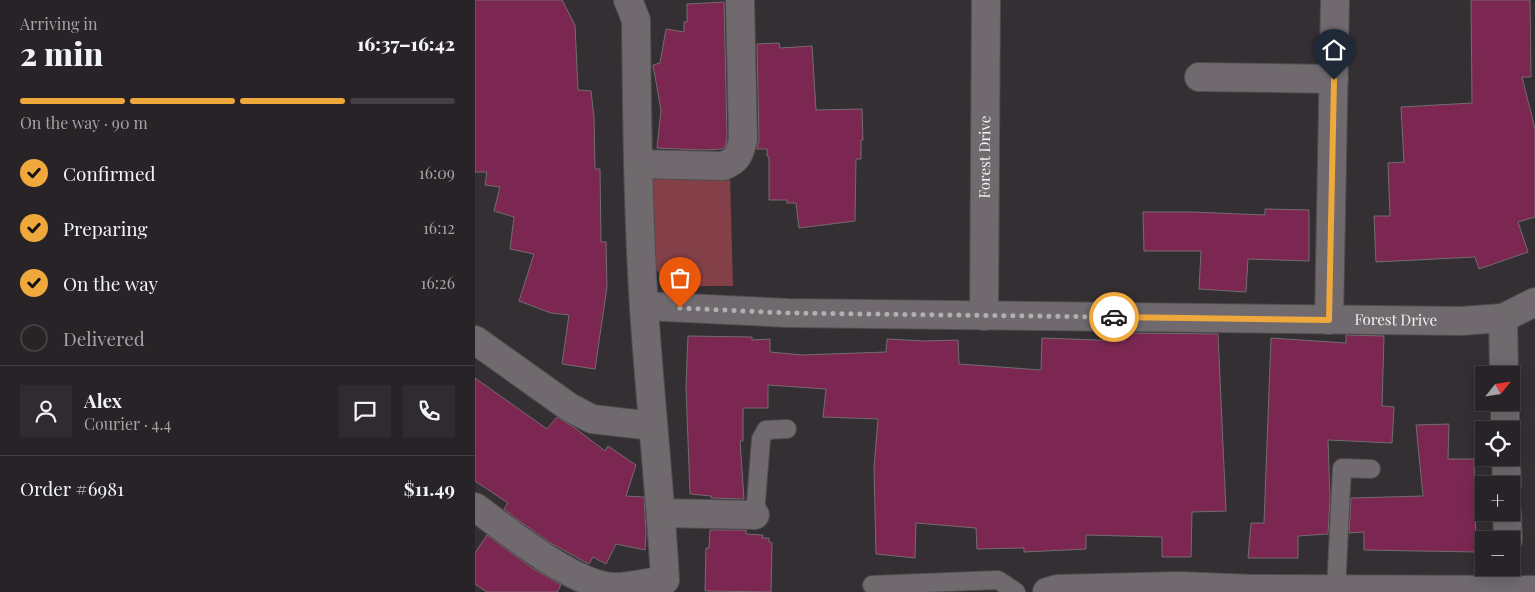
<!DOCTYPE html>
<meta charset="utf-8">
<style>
:root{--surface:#272326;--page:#2f2b2e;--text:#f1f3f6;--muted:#a4a4a7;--line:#434043;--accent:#eea83c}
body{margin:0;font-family:"Playfair Display",serif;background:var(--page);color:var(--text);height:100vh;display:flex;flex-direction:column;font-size:19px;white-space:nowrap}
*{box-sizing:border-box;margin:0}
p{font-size:16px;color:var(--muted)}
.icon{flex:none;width:28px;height:28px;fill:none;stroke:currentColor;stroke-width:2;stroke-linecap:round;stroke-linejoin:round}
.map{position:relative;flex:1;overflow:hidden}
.drawer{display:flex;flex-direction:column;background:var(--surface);width:475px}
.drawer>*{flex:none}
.needle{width:32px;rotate:60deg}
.controls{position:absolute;left:1000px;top:366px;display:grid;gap:10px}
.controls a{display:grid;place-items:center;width:45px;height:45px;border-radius:0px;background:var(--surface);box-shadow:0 2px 12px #0003,0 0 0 1px var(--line);font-size:25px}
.pin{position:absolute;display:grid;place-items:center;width:42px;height:42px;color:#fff;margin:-51px -21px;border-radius:50% 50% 50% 0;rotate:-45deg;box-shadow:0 0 5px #0007}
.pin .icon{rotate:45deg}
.courier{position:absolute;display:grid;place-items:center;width:50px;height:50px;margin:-25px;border:4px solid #eea83c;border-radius:50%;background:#fff;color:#222;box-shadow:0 1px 6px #0007}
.overview em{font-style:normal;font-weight:800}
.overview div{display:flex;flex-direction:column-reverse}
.overview{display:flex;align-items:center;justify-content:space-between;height:85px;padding:0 20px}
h1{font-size:32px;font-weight:800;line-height:38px}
.bar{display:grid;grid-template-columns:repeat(4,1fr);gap:8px 5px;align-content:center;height:60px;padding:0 20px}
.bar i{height:6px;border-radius:4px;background:var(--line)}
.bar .active{background:var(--accent)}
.bar p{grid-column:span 4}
.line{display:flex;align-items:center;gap:12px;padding:0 20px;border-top:1px solid var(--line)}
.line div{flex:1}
.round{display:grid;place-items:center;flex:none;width:52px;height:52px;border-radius:0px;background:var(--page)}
ol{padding:0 20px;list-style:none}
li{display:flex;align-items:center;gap:15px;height:55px}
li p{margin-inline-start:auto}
li .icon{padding:5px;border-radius:50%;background:var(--accent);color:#111;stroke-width:4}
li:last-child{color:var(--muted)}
li i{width:28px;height:28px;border:2px solid var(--line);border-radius:50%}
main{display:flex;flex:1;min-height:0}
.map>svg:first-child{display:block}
.green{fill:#844049}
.building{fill:#7c2752;stroke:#746c6f}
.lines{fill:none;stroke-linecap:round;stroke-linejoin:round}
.service-casing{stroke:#504c4f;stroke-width:20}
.minor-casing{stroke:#504c4f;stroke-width:30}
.service{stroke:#706a6e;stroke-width:18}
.minor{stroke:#706a6e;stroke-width:28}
.done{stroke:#b2aeb1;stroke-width:5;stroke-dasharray:0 9}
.route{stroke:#eea83c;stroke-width:6}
.labels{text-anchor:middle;stroke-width:4;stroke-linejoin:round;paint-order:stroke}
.street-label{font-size:15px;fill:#f6f2f5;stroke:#342f33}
</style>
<main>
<section class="drawer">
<div class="overview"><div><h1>2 min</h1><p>Arriving in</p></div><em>16:37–16:42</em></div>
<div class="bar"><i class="active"></i><i class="active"></i><i class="active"></i><i></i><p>On the way · 90 m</p></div>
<ol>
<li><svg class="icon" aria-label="check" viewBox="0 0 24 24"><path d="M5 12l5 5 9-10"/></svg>Confirmed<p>16:09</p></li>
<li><svg class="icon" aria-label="check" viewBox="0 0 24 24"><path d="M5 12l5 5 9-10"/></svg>Preparing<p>16:12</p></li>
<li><svg class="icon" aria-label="check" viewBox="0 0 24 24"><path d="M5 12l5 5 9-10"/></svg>On the way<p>16:26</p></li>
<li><i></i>Delivered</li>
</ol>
<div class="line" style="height:90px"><a class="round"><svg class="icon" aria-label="person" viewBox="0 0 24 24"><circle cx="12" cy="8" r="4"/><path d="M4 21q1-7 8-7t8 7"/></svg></a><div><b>Alex</b><p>Courier · 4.4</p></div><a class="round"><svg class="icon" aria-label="chat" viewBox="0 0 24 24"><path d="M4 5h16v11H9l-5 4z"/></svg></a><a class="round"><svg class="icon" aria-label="phone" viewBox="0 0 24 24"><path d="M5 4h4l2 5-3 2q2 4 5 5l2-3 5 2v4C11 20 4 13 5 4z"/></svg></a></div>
<div class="line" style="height:65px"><div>Order #6981</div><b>$11.49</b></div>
</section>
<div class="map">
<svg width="1060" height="592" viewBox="0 0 1060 592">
<rect width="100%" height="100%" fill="#342f33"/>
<!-- green -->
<polygon class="green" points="255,176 258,286 198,286 178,267 174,177"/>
<!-- building -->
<g class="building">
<polygon points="0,0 87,0 100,25 103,90 116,91 119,117 120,169 125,169 126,242 131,242 132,287 120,369 87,364 94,315 76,313 44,301 59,254 35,249 39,217 19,211 25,187 10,185 12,172 0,172"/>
<polygon points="996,0 1055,0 1056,77 1047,77 1060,129 1060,217 1043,222 1053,252 1004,269 1000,257 901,262 899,216 915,216 913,163 929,162 926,107 997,103"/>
<polygon points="249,2 252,138 250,147 247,149 228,150 182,148 186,110 178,65 185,63 191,29 209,32 209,22 212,22 212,4"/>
<polygon points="304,43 305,48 337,46 341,110 387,109 388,140 386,140 386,159 381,159 380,221 324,228 321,203 312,203 312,200 294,200 294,157 292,156 292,149 282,149 284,140 282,44"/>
<polygon points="790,209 834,210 834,261 773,259 771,292 724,289 726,251 669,251 668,212 717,212 790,215"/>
<polygon points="649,333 743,334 751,511 717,512 716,557 687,557 687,537 611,535 611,549 549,552 549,548 502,549 501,528 441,523 440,558 401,554 399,467 403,419 348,417 351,389 293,385 293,408 268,408 268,441 265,441 269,499 236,498 236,496 215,494 211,387 213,336 277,337 277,340 295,339 295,352 327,355 411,352 412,339 449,341 483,340 484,364 566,370 567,338 649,341"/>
<polygon points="871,335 909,336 907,406 919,407 917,443 853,440 855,498 853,534 823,536 823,558 773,558 776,523 789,523 796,338 871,343"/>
<polygon points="0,378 72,429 82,417 100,428 130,451 133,446 161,465 151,496 169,497 171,534 170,550 141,544 131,564 118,557 114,564 110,562 74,542 39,517 29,509 33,503 0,481"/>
<polygon points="974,424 973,459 999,459 1001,552 889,550 889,532 874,533 876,498 948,496 941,425"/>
<polygon points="235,530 271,530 271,534 288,535 287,538 294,538 294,542 297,543 296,592 230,591 231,548 234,548"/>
<polygon points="12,535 57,568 86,585 82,592 12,592 0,584 0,553"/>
</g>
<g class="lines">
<!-- service casing -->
<g class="service-casing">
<g id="service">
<polyline points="280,515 286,439 291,430 312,429"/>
<polyline points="397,585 523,580 541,592"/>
<polyline points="861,590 867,468 896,469"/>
</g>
</g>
<!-- minor casing -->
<g class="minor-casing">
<g id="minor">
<polyline points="724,77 859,79"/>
<path d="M163,164L248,166C263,160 264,155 268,140L265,0"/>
<path id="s1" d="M169,306L313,313L986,321L1028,318L1060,302"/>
<path id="s2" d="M509,316L511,0"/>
<polyline points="1028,318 1029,375"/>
<polyline points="854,320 860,0"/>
<polyline points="0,340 94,407 117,419 178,426"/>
<polyline points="1030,402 1030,430"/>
<polyline points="1031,458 1032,485"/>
<path d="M0,507C33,531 97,584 137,587C151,588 175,582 190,580C185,489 175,399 169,308C163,212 162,116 161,20L153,0"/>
<polyline points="1032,512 1033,540"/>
<polyline points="186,513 280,515"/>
<polyline points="572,592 582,589 704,586 778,589 1060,590"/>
</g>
</g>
<!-- service -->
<use href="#service" class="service"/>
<!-- minor -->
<use href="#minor" class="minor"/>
</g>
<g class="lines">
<!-- done -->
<polyline class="done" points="205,308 313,313 639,317"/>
<!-- route -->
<polyline class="route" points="639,317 854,320 859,80"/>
</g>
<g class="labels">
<!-- street labels -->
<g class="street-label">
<text dy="5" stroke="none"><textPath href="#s2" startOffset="159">Forest Drive</textPath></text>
<text dy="5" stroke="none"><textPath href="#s1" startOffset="752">Forest Drive</textPath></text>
</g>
</g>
</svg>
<div class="controls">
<a><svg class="needle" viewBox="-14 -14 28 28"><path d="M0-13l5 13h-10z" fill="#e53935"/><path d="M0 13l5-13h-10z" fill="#a4a4a7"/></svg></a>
<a><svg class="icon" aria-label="locate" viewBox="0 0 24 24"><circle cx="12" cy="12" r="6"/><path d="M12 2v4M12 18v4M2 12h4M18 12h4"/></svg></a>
<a>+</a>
<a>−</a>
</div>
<div class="pin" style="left:205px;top:308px;background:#ea580c"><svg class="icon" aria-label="bag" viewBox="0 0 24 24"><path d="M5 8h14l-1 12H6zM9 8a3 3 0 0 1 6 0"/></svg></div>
<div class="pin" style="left:859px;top:80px;background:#1f2937"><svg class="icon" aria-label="home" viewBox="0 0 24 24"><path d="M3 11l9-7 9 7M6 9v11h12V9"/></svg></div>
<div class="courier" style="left:639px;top:317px"><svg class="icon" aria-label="car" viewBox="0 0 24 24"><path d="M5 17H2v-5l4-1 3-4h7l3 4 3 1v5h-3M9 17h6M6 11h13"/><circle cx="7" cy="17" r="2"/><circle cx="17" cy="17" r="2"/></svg></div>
</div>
</main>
